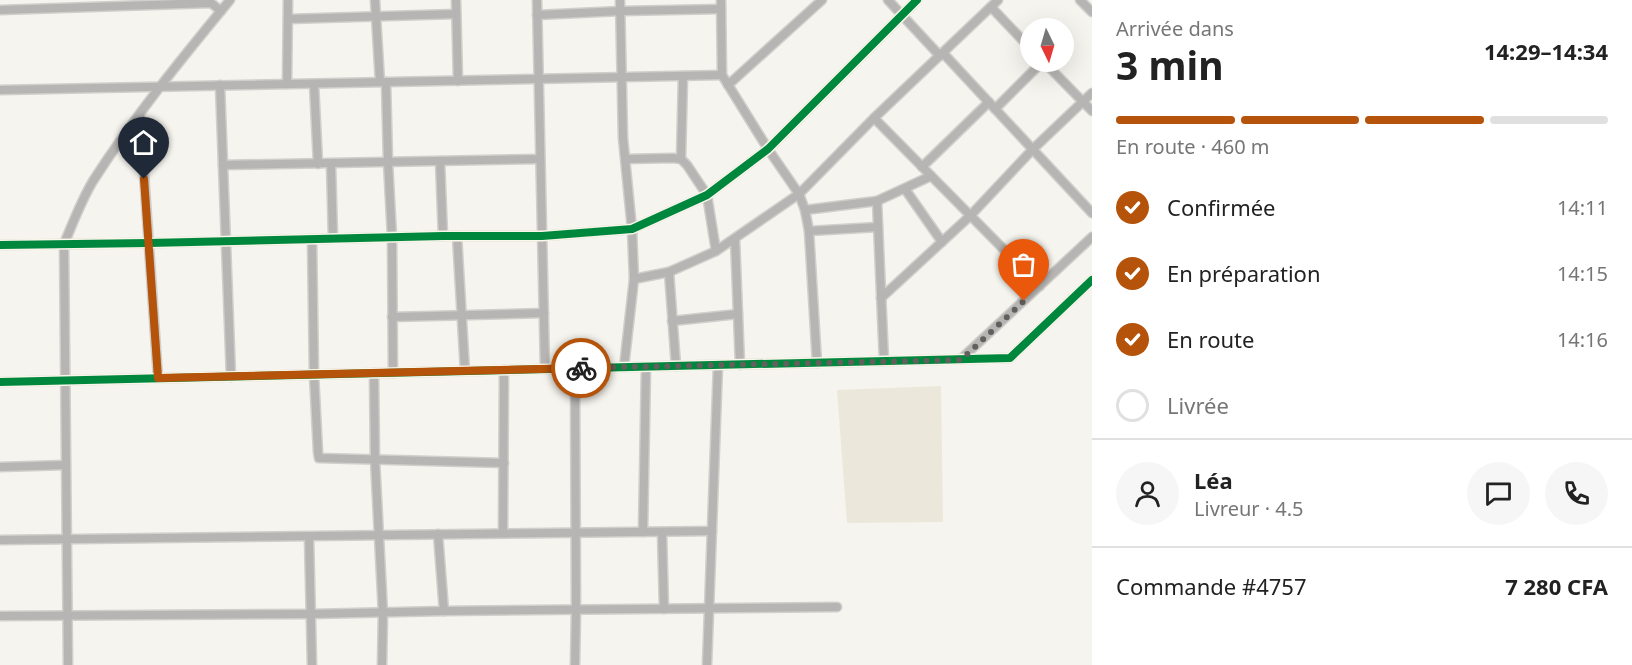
<!DOCTYPE html>
<html lang="fr">
<meta charset="utf-8">
<style>
:root{--surface:#fff;--page:#f6f6f6;--text:#222;--muted:#767676;--line:#e0e0e0;--accent:#b45309}
body{margin:0;font-family:"Noto Sans",sans-serif;background:var(--page);color:var(--text);height:100vh;display:flex;flex-direction:column;font-size:22px;white-space:nowrap}
*{box-sizing:border-box;margin:0}
p{font-size:20px;color:var(--muted)}
.icon{flex:none;width:33px;height:33px;fill:none;stroke:currentColor;stroke-width:2;stroke-linecap:round;stroke-linejoin:round}
.map{position:relative;flex:1;overflow:hidden}
.side{display:flex;flex-direction:column;background:var(--surface);width:540px}
.side>*{flex:none}
.needle{width:39px;rotate:175deg}
.buttons{position:absolute;left:1020px;top:18px;display:grid;gap:12px}
.buttons a{display:grid;place-items:center;width:54px;height:54px;border-radius:50%;background:var(--surface);box-shadow:0 6px 24px #0002;font-size:30px}
.pin{position:absolute;display:grid;place-items:center;width:51px;height:51px;color:#fff;margin:-62px -26px;border-radius:50% 50% 50% 0;rotate:-45deg;box-shadow:0 0 6px #0007}
.pin .icon{rotate:45deg}
.courier{position:absolute;display:grid;place-items:center;width:60px;height:60px;margin:-30px;border:4px solid #b45309;border-radius:50%;background:#fff;color:#222;box-shadow:0 2px 8px #0007}
.headline em{font-style:normal;font-weight:700}
.headline div{display:flex;flex-direction:column-reverse}
.headline{display:flex;align-items:center;justify-content:space-between;height:102px;padding:0 24px}
h1{font-size:39px;font-weight:700;line-height:45px}
.bar{display:grid;grid-template-columns:repeat(4,1fr);gap:9px 6px;align-content:center;height:72px;padding:0 24px}
.bar i{height:8px;border-radius:4px;background:var(--line)}
.bar .active{background:var(--accent)}
.bar p{grid-column:span 4}
.line{display:flex;align-items:center;gap:15px;padding:0 24px;border-top:2px solid var(--line)}
.line div{flex:1}
.round{display:grid;place-items:center;flex:none;width:63px;height:63px;border-radius:32px;background:var(--page)}
ol{padding:0 24px;list-style:none}
li{display:flex;align-items:center;gap:18px;height:66px}
li p{margin-inline-start:auto}
li .icon{padding:6px;border-radius:50%;background:var(--accent);color:#fff;stroke-width:4}
li:last-child{color:var(--muted)}
li i{width:33px;height:33px;border:3px solid var(--line);border-radius:50%}
main{display:flex;flex:1;min-height:0}
.map>svg:first-child{display:block}
.built{fill:#ece7db}
.lines{fill:none;stroke-linecap:round;stroke-linejoin:round}
.street-casing{stroke:#d1cfcb;stroke-width:11}
.street{stroke:#b6b5b3;stroke-width:8}
.cycleway-casing{stroke:#f9f6ea;stroke-width:11}
.cycleway{stroke:#00873e;stroke-width:8}
.done{stroke:#62605c;stroke-width:6;stroke-dasharray:0 10.8}
.route{stroke:#b45309;stroke-width:8}
</style>
<main>
<div class="map">
<svg width="1092" height="665" viewBox="0 0 1092 665">
<rect width="100%" height="100%" fill="#f6f4ee"/>
<!-- built -->
<polygon class="built" points="941,386 943,522 847,523 837,390"/>
<g class="lines">
<!-- street casing -->
<g class="street-casing">
<g id="street">
<polyline points="375,0 380,82"/>
<polyline points="456,0 458,81"/>
<polyline points="537,0 545,369"/>
<polyline points="620,0 623,138 632,229 634,279"/>
<polyline points="721,0 722,75 768,149 799,194 805,210 809,231 817,363"/>
<polyline points="888,0 940,56"/>
<polyline points="1080,0 1092,12"/>
<polyline points="991,7 1030,48"/>
<polyline points="0,10 211,3 221,11"/>
<polyline points="537,15 621,11 721,9"/>
<polyline points="288,19 456,14"/>
<polyline points="943,53 1092,213"/>
<polyline points="1044,62 1092,111"/>
<polyline points="386,82 388,162 392,237 393,373"/>
<polyline points="287,84 288,0"/>
<polyline points="314,84 318,164"/>
<polyline points="220,85 231,377"/>
<polyline points="728,85 822,0"/>
<polyline points="0,90 722,75"/>
<polyline points="995,109 1042,62"/>
<polyline points="140,115 158,378"/>
<polyline points="874,118 1040,286"/>
<polyline points="626,159 673,158 681,159 687,165 707,195 716,251"/>
<polyline points="681,159 683,76"/>
<polyline points="440,161 443,236"/>
<polyline points="331,164 333,238"/>
<polyline points="223,165 540,159"/>
<polyline points="922,167 989,102"/>
<polyline points="905,189 942,242"/>
<polyline points="877,201 884,361"/>
<polyline points="805,210 877,201 931,176"/>
<polyline points="809,231 878,227"/>
<polyline points="457,236 465,371"/>
<polyline points="312,239 314,375 318,452 319,458 504,463"/>
<polyline points="735,239 740,365"/>
<polyline points="0,245 149,243 443,236 542,236 632,229 707,195 768,149 917,0"/>
<polyline points="669,272 676,366"/>
<polyline points="881,298 970,216 1033,149 1092,93"/>
<polyline points="392,317 544,313"/>
<polyline points="672,321 738,314"/>
<polyline points="961,359 1092,237"/>
<polyline points="624,367 634,279 669,272 716,251 799,194 874,118 998,0"/>
<polyline points="575,369 576,610 575,665"/>
<polyline points="374,373 375,460 383,613 382,665"/>
<polyline points="0,382 1010,358 1092,280"/>
<polyline points="0,467 66,465"/>
<polyline points="643,532 646,367"/>
<polyline points="662,532 664,609"/>
<polyline points="503,533 504,370"/>
<polyline points="438,534 444,611"/>
<polyline points="309,537 312,665"/>
<polyline points="0,540 712,531"/>
<polyline points="0,616 311,614 444,611 837,607"/>
<path d="M68,665L64,244C73,223 81,201 93,181C134,117 182,58 230,0"/>
<polyline points="707,665 718,365"/>
</g>
</g>
<!-- street -->
<use href="#street" class="street"/>
<!-- cycleway casing -->
<g class="cycleway-casing">
<g id="cycleway">
<polyline points="0,245 149,243 443,236 542,236 632,229 707,195 768,149 917,0"/>
<polyline points="0,382 1010,358 1092,280"/>
</g>
</g>
<!-- cycleway -->
<use href="#cycleway" class="cycleway"/>
</g>
<g class="lines">
<!-- done -->
<polyline class="done" points="581,368 961,360 1024,301"/>
<!-- route -->
<polyline class="route" points="144,179 158,378 581,368"/>
</g>
</svg>
<div class="buttons">
<a><svg class="needle" viewBox="-14 -14 28 28"><path d="M0-13l5 13h-10z" fill="#e53935"/><path d="M0 13l5-13h-10z" fill="#767676"/></svg></a>
</div>
<div class="pin" style="left:1024px;top:301px;background:#ea580c"><svg class="icon" aria-label="bag" viewBox="0 0 24 24"><path d="M5 8h14l-1 12H6zM9 8a3 3 0 0 1 6 0"/></svg></div>
<div class="pin" style="left:144px;top:179px;background:#1f2937"><svg class="icon" aria-label="home" viewBox="0 0 24 24"><path d="M3 11l9-7 9 7M6 9v11h12V9"/></svg></div>
<div class="courier" style="left:581px;top:368px"><svg class="icon" aria-label="bike" viewBox="0 0 24 24"><circle cx="6" cy="16" r="4"/><circle cx="18" cy="16" r="4"/><path d="M6 16l4-8h5l3 8M10 8l3 8H6M13 5h3"/></svg></div>
</div>
<section class="side">
<div class="headline"><div><h1>3 min</h1><p>Arrivée dans</p></div><em>14:29–14:34</em></div>
<div class="bar"><i class="active"></i><i class="active"></i><i class="active"></i><i></i><p>En route · 460 m</p></div>
<ol>
<li><svg class="icon" aria-label="check" viewBox="0 0 24 24"><path d="M5 12l5 5 9-10"/></svg>Confirmée<p>14:11</p></li>
<li><svg class="icon" aria-label="check" viewBox="0 0 24 24"><path d="M5 12l5 5 9-10"/></svg>En préparation<p>14:15</p></li>
<li><svg class="icon" aria-label="check" viewBox="0 0 24 24"><path d="M5 12l5 5 9-10"/></svg>En route<p>14:16</p></li>
<li><i></i>Livrée</li>
</ol>
<div class="line" style="height:108px"><a class="round"><svg class="icon" aria-label="person" viewBox="0 0 24 24"><circle cx="12" cy="8" r="4"/><path d="M4 21q1-7 8-7t8 7"/></svg></a><div><b>Léa</b><p>Livreur · 4.5</p></div><a class="round"><svg class="icon" aria-label="chat" viewBox="0 0 24 24"><path d="M4 5h16v11H9l-5 4z"/></svg></a><a class="round"><svg class="icon" aria-label="phone" viewBox="0 0 24 24"><path d="M5 4h4l2 5-3 2q2 4 5 5l2-3 5 2v4C11 20 4 13 5 4z"/></svg></a></div>
<div class="line" style="height:78px"><div>Commande #4757</div><b>7 280 CFA</b></div>
</section>
</main>
